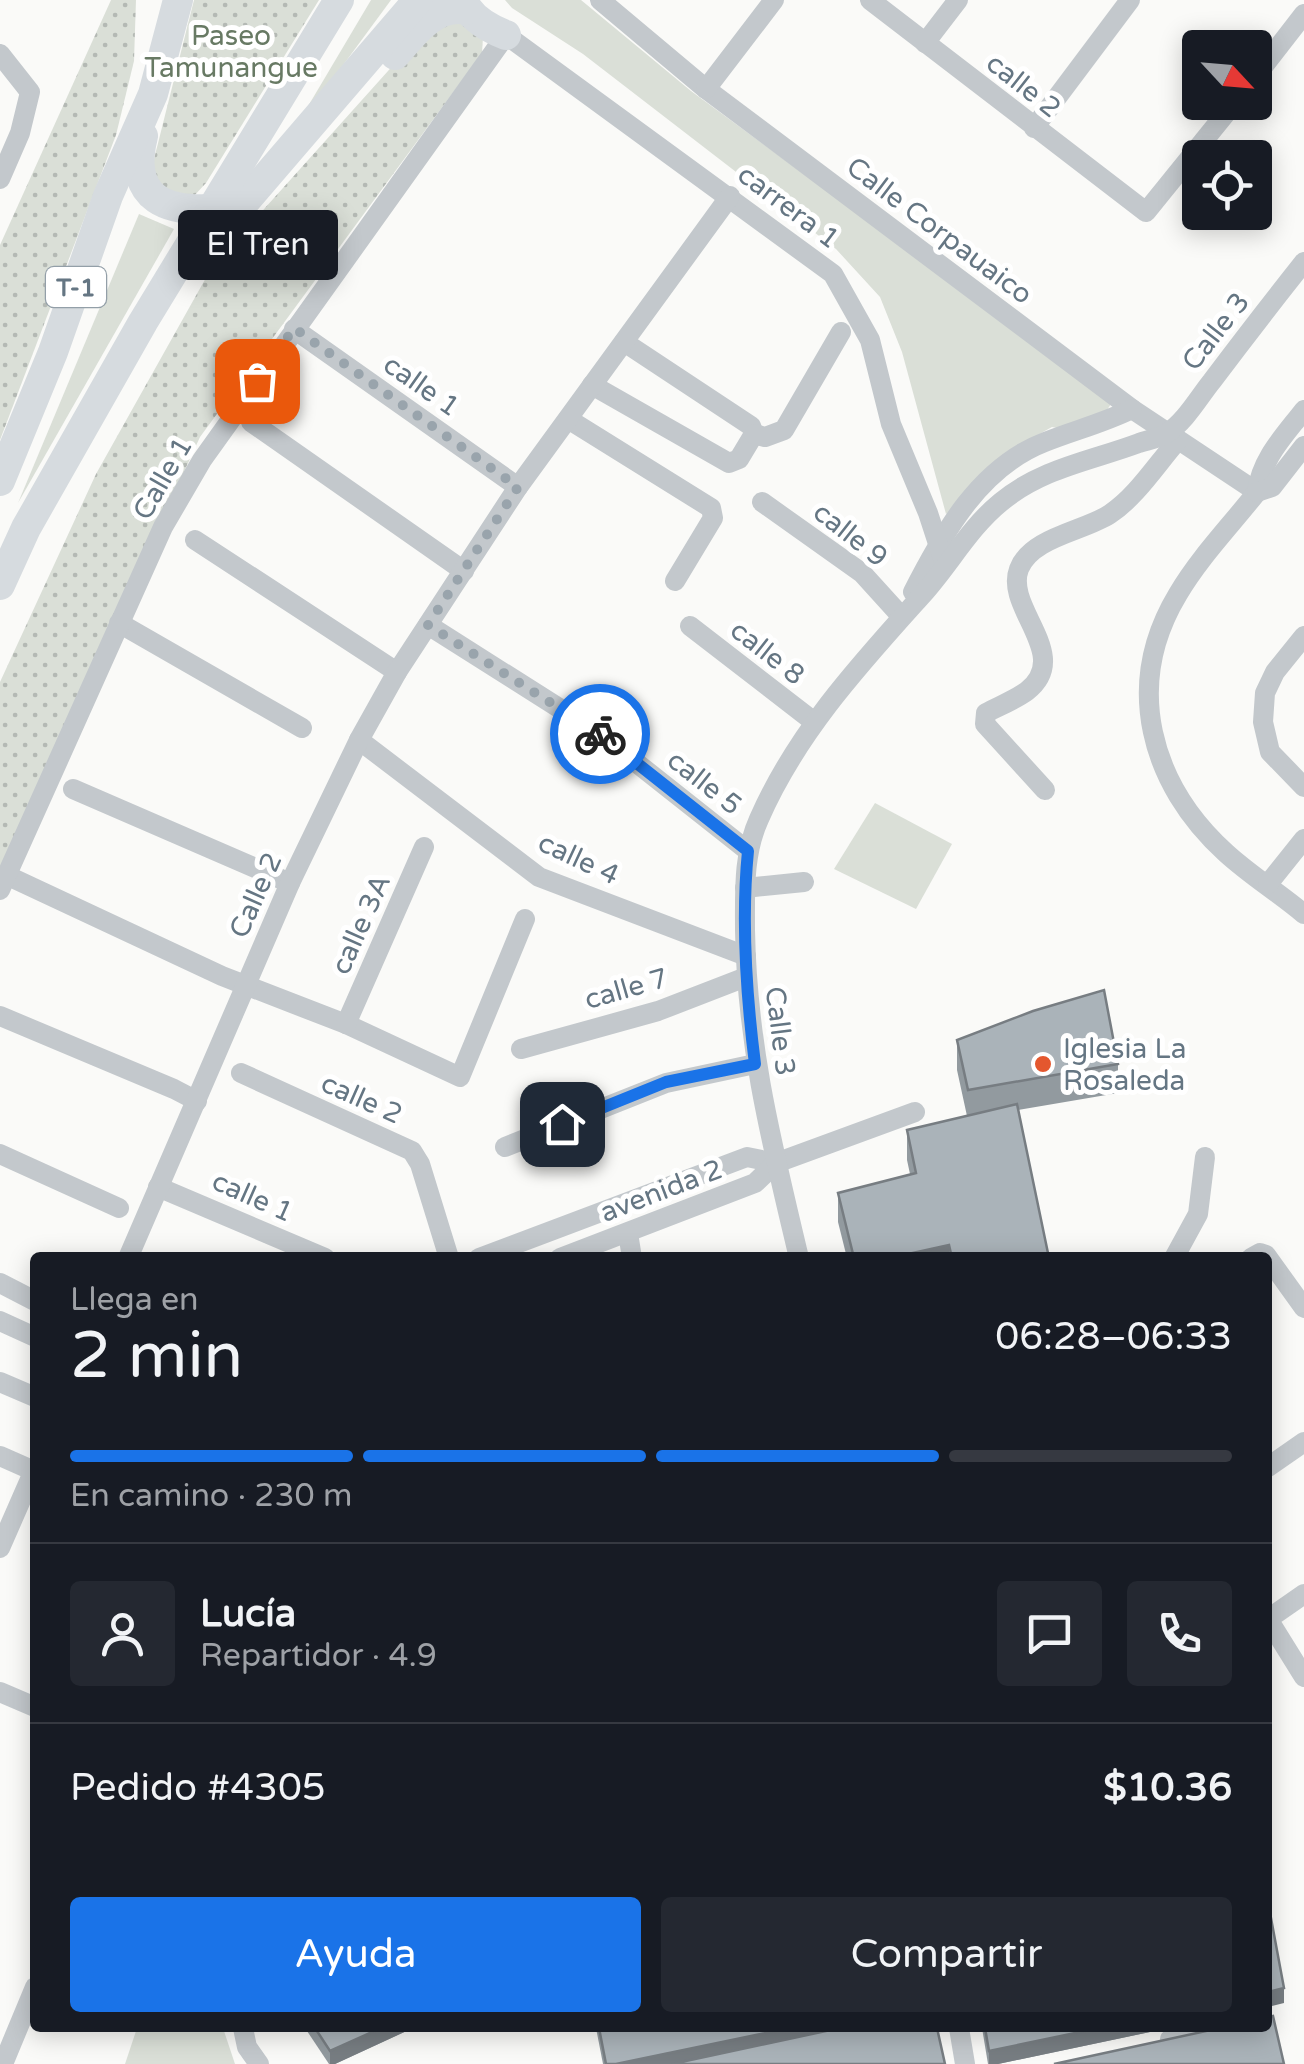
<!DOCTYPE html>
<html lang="es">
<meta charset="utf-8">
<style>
:root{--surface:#171b24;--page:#242831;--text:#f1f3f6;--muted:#9ea1a6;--line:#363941;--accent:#1a73e8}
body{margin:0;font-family:"Varela Round",sans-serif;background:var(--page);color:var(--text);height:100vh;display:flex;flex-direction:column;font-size:38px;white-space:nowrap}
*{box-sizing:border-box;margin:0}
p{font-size:32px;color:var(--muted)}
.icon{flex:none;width:55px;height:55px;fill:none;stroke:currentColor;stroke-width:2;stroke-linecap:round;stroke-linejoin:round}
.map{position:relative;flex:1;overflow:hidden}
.side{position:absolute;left:30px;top:1252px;width:1242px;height:780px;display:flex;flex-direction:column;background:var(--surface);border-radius:10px;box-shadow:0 5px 25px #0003}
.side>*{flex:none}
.needle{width:65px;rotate:116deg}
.tools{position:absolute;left:1182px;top:30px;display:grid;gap:20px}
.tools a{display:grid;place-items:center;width:90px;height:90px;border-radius:10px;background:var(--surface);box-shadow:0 5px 25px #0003;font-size:50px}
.pin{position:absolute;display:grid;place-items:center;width:85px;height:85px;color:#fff;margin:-42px;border-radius:20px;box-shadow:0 5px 15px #0006}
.courier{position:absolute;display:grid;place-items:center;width:100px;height:100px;margin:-50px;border:8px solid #1a73e8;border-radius:50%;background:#fff;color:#222;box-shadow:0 2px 12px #0007}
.bubble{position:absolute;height:70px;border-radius:10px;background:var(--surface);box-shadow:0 5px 25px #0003;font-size:32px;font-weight:600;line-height:70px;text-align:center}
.summary em{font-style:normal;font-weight:600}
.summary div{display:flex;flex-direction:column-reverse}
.summary{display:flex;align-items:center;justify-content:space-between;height:170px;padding:0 40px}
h1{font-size:65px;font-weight:600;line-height:75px}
.bar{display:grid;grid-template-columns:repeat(4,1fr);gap:15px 10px;align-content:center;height:120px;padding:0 40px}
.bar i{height:12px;border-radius:8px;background:var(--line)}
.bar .on{background:var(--accent)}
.bar p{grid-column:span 4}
.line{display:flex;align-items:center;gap:25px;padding:0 40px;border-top:2px solid var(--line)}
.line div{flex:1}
.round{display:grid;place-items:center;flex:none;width:105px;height:105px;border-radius:10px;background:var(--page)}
.button{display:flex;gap:20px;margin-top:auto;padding:20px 40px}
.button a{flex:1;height:115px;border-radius:10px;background:var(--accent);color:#fff;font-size:40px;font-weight:600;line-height:115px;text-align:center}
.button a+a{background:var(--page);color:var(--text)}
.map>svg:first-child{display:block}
.green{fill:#dadfd7}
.park{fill:url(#park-dots)}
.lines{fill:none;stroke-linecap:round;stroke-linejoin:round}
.street{stroke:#c3c8cc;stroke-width:20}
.primary{stroke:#d6dbdf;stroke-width:30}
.wall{fill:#929a9f}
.shaded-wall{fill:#777d82}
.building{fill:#aab3b9;stroke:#777d82;stroke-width:2.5}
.done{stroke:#99a4ac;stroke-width:10;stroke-dasharray:0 18}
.route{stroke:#1a73e8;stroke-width:12}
.poi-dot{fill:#e4572e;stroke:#fff;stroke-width:4}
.labels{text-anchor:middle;stroke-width:10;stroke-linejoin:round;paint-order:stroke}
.shield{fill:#fff;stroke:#939fa8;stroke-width:2.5}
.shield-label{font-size:25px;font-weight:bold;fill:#657683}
.park-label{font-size:28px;fill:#687a64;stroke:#fff}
.street-label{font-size:28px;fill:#657683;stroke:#fff}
.poi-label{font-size:28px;fill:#657683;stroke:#fff;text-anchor:start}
</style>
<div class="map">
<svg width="1304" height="2064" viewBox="0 0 1304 2064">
<defs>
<pattern id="park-dots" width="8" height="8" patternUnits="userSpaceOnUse" patternTransform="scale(2.5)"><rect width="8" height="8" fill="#dadfd7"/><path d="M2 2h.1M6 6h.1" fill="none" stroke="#b4b9b4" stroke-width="1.8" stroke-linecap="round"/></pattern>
</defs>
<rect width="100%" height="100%" fill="#fafaf8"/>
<!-- green -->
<g class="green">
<polygon points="371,0 391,0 288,140"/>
<polygon points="505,0 581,0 691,91 1113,401 1097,425 1067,430 1052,427 1016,447 959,505 946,514 902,352 880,297 836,249 583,54 512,8"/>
<polygon points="139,214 174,229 18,503"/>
<polygon points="875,803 952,844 916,909 834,869"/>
<polygon points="137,2028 223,2028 235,2064 125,2064"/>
</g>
<!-- park -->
<g class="park">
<polygon points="111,0 136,0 134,61 116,135 0,440 0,245"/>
<polygon points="194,0 319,0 206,183 193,197 158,191 152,167"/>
<polygon points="466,19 483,37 482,53 200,437 0,873 0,682 96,474 212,267 423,32"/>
</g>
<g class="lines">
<!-- street -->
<g class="street">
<polyline points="600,0 706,89 1132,409 1257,492"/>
<polyline points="870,0 1146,212 1235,102"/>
<polyline points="925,43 958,0"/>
<polyline points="0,54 30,92 20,133 0,179"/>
<polyline points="1255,77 1304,14"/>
<polyline points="706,89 774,0"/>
<polyline points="1034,128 1130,0"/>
<polyline points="294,329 518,487"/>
<polyline points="592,385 729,463 739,459 754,434 751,426 624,342"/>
<polyline points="568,419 711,508 713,518 675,581"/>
<polyline points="251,422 464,571"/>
<polyline points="754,434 765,437 784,430 841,332"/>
<path d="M1257,492C1231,525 1199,558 1178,594C1123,685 1150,784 1226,853C1250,875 1279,893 1304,914"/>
<path d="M1257,492C1261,459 1284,436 1304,410"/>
<polyline points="1257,492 1272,487 1304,446"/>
<polyline points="762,502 862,573 901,616"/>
<polyline points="195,540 397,672"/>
<path d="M913,592C943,533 980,467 1045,442C1075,430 1101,424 1132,409"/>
<polyline points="119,623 302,728"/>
<polyline points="428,625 600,734 748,851"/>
<polyline points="690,626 813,721"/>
<polyline points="1304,636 1275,672 1265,693 1263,722 1270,752 1304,787"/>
<polyline points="359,740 539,877 746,956"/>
<polyline points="73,789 290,883"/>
<path d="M1045,790L985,724L986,713C999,706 1015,700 1027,691C1073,655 1004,608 1019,569C1031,537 1085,531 1110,514C1136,497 1157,464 1178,440"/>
<polyline points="6,875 222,976 346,1024 460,1077 525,919"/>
<polyline points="1268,884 1304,839"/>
<polyline points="745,888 804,882"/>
<polyline points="0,890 163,527 202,460 506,35 833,274 870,340 891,424 928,513 945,565"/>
<polyline points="0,1016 174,1089 197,1101"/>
<polyline points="346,1024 424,847"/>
<polyline points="521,1049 658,1011 746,977"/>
<polyline points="241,1073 412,1151 420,1164 449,1258"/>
<polyline points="505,1147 666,1083 755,1064"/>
<polyline points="0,1154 119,1208"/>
<polyline points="158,1187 325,1258"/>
<polyline points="628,1233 632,1258"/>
<polyline points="128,1258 290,883 359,740 397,672 518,487 730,196"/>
<polyline points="479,1258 747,1157 776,1163 915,1112"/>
<polyline points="560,1258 755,1183 776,1163"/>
<path d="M799,1258C772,1144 747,1047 745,930C745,892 743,854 759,819C797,732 861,663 923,594C950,564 969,528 1001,502C1042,468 1091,461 1139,443C1148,440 1160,438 1167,433C1185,422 1199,397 1212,381C1242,341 1273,301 1304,262"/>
<polyline points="1174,1258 1198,1214 1205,1157"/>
<polyline points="1251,1258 1260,1253 1266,1255 1304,1308"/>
<polyline points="0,1283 35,1301"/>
<polyline points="0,1321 35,1337"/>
<polyline points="0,1382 35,1397"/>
<polyline points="0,1456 34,1471"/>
<polyline points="1268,1467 1304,1442"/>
<polyline points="0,1548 35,1468"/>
<polyline points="1304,1594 1268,1619 1304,1677"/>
<polyline points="0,1692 35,1707"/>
<polyline points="243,2028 247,2047 259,2064"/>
<polyline points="959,2028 965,2064"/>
<polyline points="1170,2039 1219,2028"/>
<polyline points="3,2064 35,1987"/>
</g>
<!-- primary -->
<g class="primary">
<path d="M463,0C470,18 488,28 506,35"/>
<path d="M395,55C414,33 436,3 467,10"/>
<path d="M143,136C127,201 168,214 224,208"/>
<polyline points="199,255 418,0"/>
<polyline points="0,481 53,352 108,196 153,94 178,0"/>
<polyline points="0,585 26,528 143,322 339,0"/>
</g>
</g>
<!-- wall -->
<g class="wall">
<polygon points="957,1040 1118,1064 1118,1093 1018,1110 1049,1258 847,1258 838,1222 838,1193 910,1174 907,1160 907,1130 967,1116 957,1070"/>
<polygon points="305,2028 413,2028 335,2064 329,2064"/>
<polygon points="596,2028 937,2028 945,2064 603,2064"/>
<polygon points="982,2028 1169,2028 998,2064 988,2064"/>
</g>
<!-- shaded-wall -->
<g class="shaded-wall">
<polygon points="949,1245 949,1258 890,1258"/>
<polygon points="1284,1988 1284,2003 1268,2007 1268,1992"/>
<polygon points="381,2028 413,2028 335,2064 330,2064 330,2051"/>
<polygon points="790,2028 861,2028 687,2064 616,2064"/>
<polygon points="1099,2028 1169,2028 998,2064 989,2064 989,2051"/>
</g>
<!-- building -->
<g class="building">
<polygon points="1104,990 1118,1064 968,1090 957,1040 1033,1011"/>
<polygon points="1017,1104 1049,1258 952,1258 949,1245 890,1258 854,1258 838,1193 916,1173 907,1130"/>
<polygon points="1268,1902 1284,1988 1268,1992"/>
<polygon points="1273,2016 1284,2064 1054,2064 1220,2028 1268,2028 1268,2017"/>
<polygon points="315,2028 381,2028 330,2051"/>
<polygon points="599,2028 790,2028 616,2064 606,2064"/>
<polygon points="840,2028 937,2028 945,2064 672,2064"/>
<polygon points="985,2028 1099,2028 989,2051"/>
</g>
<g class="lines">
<!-- done -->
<polyline class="done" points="257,381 294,328 518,487 428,625 600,734"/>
<!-- route -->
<path class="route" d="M562,1124L666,1082L755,1064C746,993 741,922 748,851L600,734"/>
</g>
<!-- markers -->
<circle class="poi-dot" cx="1043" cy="1064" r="10"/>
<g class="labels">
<!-- shield labels -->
<rect class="shield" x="46" y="267" width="60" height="40" rx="8"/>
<g class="shield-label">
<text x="76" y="296">T-1</text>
</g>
<!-- park labels -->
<g class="park-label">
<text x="231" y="45">Paseo<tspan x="231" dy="32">Tamunangue</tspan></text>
</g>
<!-- street labels -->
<g class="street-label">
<text transform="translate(1024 85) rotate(38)" y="10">calle 2</text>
<text transform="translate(789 206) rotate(37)" y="10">carrera 1</text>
<text transform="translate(940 230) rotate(37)" y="10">Calle Corpauaico</text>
<text transform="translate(1215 331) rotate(-52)" y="10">Calle 3</text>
<text transform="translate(422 385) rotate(35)" y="10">calle 1</text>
<text transform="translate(162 478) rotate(-60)" y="10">Calle 1</text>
<text transform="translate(851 534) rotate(38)" y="10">calle 9</text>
<text transform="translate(768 652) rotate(38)" y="10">calle 8</text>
<text transform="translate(705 782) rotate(38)" y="10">calle 5</text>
<text transform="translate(579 858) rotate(25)" y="10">calle 4</text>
<text transform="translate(255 895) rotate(-66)" y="10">Calle 2</text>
<text transform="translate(360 924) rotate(-66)" y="10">calle 3A</text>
<text transform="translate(626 988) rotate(-16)" y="10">calle 7</text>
<text transform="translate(781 1031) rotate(83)" y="10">Calle 3</text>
<text transform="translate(362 1098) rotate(24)" y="10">calle 2</text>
<text transform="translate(661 1190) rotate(-21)" y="10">avenida 2</text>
<text transform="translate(253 1196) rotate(24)" y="10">calle 1</text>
</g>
<!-- poi labels -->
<g class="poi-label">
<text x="1063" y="1058">Iglesia La<tspan x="1063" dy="32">Rosaleda</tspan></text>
</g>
</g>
</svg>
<div class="tools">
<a><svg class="needle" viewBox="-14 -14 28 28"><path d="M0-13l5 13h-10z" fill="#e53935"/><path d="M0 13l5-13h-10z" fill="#9ea1a6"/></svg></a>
<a><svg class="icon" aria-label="locate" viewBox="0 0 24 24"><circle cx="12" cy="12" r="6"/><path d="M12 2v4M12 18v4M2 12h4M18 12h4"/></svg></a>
</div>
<div class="pin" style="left:257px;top:381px;background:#ea580c"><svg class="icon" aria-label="bag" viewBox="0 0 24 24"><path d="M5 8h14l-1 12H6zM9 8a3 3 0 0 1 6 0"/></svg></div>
<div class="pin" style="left:562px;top:1124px;background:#1f2937"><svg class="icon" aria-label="home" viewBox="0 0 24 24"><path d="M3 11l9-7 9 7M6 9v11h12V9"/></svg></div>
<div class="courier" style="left:600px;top:734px"><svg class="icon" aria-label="bike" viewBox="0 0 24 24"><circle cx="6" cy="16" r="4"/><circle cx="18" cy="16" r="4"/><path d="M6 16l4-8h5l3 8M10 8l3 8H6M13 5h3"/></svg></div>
<div class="bubble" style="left:178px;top:210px;width:160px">El Tren</div>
<section class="side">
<div class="summary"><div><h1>2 min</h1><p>Llega en</p></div><em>06:28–06:33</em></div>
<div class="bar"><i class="on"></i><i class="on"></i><i class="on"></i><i></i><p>En camino · 230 m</p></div>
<div class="line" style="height:180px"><a class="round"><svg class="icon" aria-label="person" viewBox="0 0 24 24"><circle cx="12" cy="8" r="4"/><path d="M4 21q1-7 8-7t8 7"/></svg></a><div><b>Lucía</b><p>Repartidor · 4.9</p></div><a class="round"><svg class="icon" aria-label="chat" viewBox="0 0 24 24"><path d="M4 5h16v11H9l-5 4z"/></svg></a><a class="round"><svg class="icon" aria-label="phone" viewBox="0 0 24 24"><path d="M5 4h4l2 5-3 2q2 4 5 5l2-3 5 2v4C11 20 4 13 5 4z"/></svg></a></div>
<div class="line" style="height:130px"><div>Pedido #4305</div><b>$10.36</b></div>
<div class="button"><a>Ayuda</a><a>Compartir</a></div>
</section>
</div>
